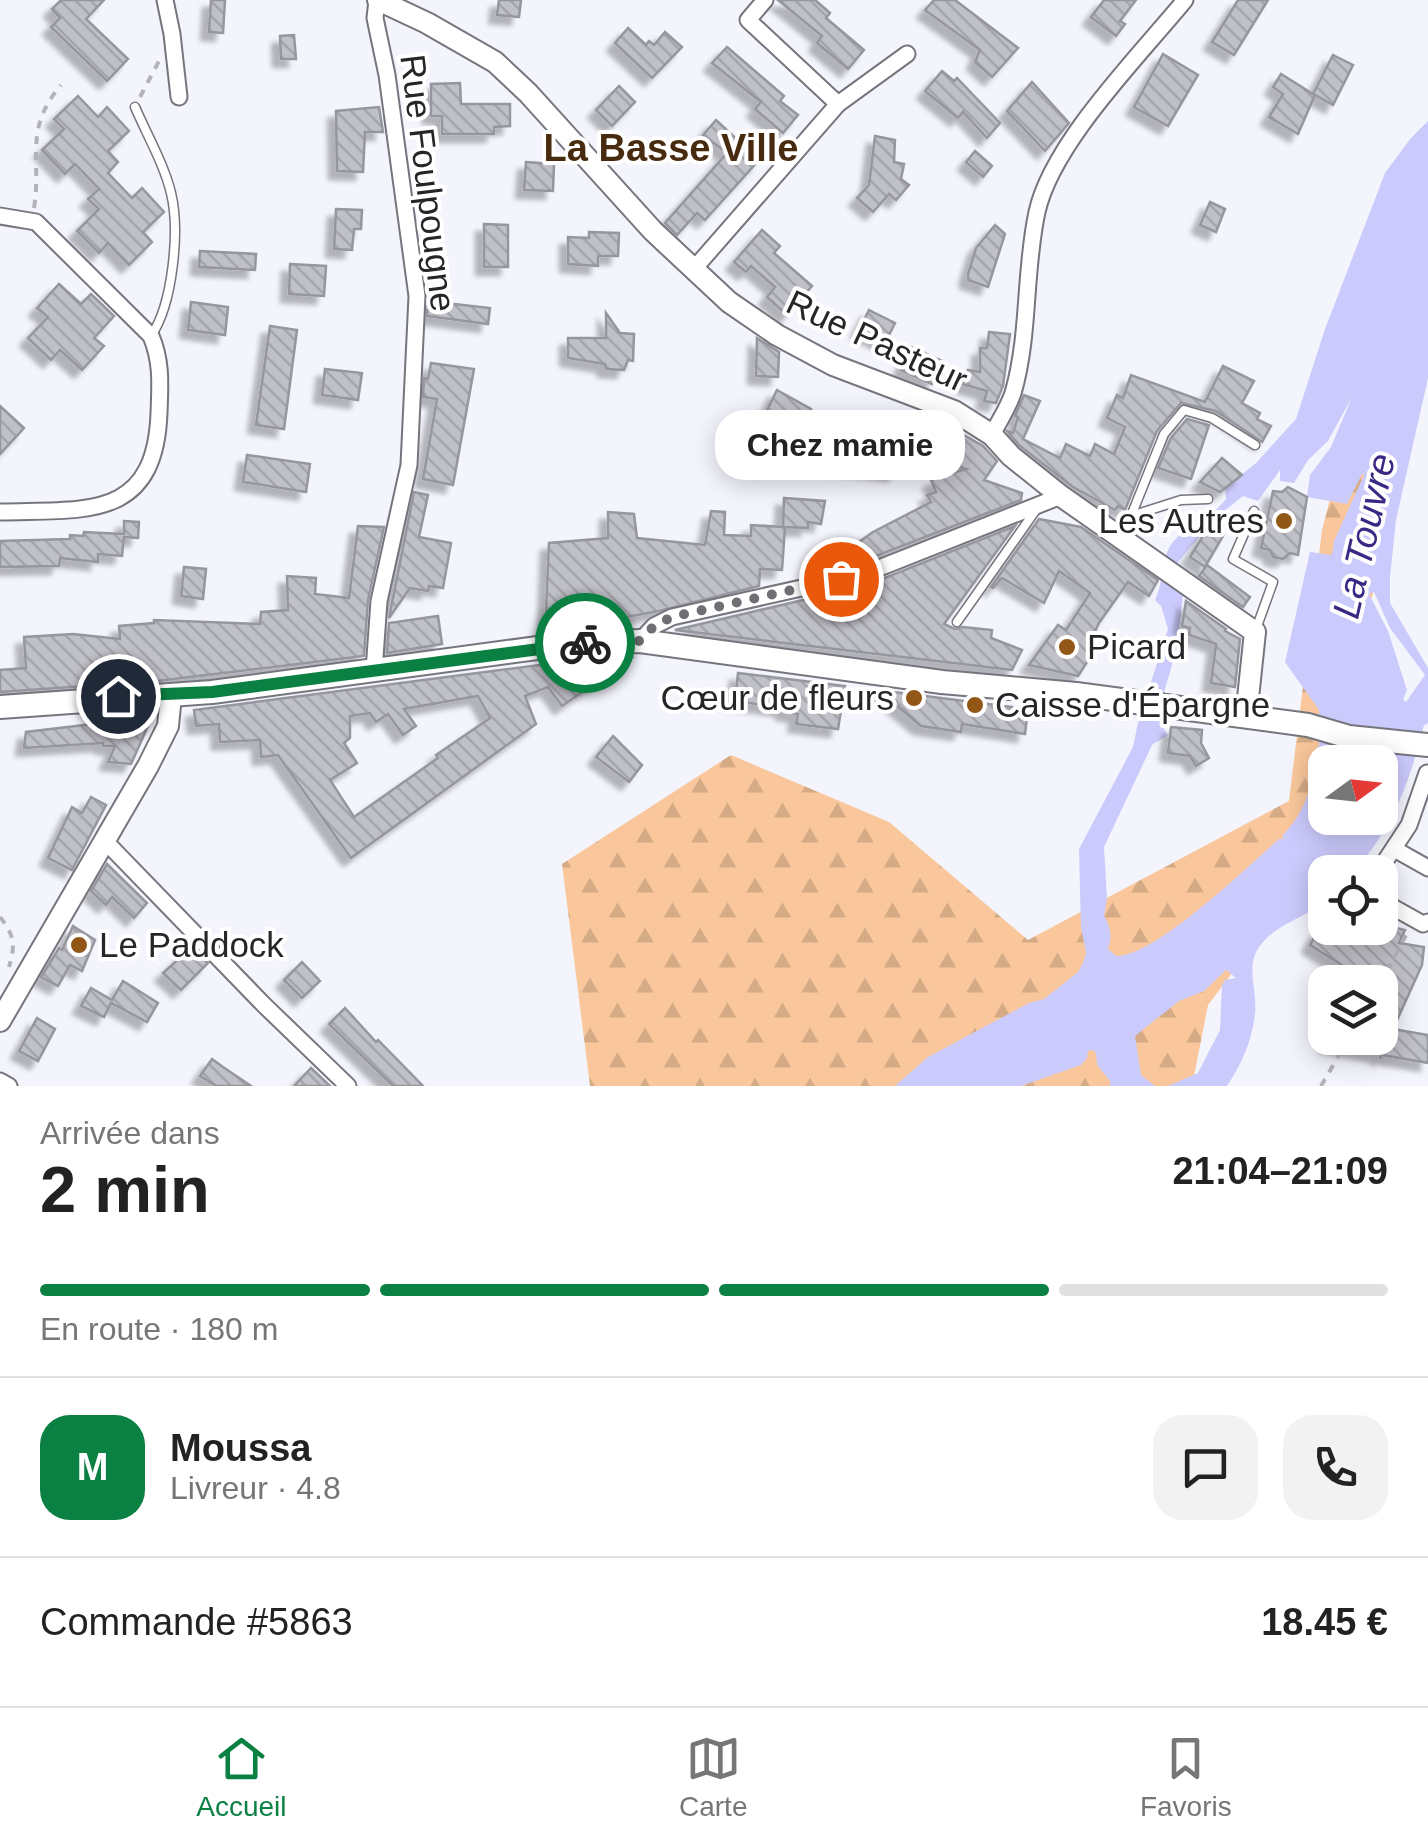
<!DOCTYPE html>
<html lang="fr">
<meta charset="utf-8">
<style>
:root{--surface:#fff;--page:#f2f2f2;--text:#222;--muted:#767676;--line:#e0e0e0;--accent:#0b8043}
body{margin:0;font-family:Helvetica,sans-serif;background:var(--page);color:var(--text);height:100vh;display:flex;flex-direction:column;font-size:38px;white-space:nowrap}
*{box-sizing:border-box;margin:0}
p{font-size:32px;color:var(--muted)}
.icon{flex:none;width:55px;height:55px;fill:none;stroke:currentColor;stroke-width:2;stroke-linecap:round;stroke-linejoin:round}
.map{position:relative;height:1086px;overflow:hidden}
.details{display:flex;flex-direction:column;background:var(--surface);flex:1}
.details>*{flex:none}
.needle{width:65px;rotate:75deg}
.controls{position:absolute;left:1308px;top:745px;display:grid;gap:20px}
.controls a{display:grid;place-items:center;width:90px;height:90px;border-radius:20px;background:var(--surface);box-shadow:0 5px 25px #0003;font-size:50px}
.pin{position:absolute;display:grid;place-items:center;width:85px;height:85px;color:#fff;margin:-42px;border:5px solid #fff;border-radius:50%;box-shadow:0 2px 10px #0007}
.courier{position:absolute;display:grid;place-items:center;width:100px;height:100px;margin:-50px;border:8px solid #0b8043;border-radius:50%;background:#fff;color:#222;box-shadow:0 2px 12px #0007}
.bubble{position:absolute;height:70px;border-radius:30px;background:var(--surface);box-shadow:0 5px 25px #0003;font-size:32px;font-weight:700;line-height:70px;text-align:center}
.overview em{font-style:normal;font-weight:700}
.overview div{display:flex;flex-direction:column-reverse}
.overview{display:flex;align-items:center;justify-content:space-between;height:170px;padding:0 40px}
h1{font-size:65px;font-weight:700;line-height:75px}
.bar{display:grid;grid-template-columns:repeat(4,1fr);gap:15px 10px;align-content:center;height:120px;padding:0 40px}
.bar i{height:12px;border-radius:8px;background:var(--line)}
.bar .active{background:var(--accent)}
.bar p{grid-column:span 4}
.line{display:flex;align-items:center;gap:25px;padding:0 40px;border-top:2px solid var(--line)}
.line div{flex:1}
.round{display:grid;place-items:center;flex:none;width:105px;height:105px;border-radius:30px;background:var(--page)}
.tabs{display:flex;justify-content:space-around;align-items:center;height:140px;border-top:2px solid var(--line);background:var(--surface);font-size:28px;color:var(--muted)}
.tabs a{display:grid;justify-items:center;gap:5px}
.tabs .active{color:var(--accent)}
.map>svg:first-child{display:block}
.forest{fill:url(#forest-firs)}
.water{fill:#cbcafc;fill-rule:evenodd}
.building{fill:url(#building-back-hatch);stroke:#96969e;stroke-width:2.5;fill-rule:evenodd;filter:url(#shadow)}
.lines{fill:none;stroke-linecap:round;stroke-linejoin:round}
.service-casing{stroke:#75757d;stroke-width:11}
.minor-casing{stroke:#75757d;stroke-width:19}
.tertiary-casing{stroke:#75757d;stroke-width:24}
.secondary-casing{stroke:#75757d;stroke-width:26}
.path{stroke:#b2b2b9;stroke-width:4;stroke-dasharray:8 8;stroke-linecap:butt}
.service{stroke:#fff;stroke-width:8}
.minor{stroke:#fff;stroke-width:15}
.tertiary{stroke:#fff;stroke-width:20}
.secondary{stroke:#fff;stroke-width:22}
.done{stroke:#6e6e73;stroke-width:10;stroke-dasharray:0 18}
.route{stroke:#0b8043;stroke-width:12}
.poi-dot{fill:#925716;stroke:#fff;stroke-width:4}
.labels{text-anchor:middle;stroke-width:8;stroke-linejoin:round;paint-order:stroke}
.street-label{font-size:35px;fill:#262629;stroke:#fff}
.poi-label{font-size:35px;fill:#262629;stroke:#fff;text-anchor:start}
.neighbourhood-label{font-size:38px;font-weight:bold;fill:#482b0e;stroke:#fff}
.water-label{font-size:38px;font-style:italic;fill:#3b2884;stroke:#fff}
</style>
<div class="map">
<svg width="1428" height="1086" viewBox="0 0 1428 1086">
<defs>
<pattern id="forest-firs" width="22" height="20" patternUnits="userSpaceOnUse" patternTransform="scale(2.5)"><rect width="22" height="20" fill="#f9c79b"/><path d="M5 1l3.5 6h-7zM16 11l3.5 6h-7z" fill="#d5ab86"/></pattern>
<pattern id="building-back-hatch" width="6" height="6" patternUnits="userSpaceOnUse" patternTransform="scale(2.5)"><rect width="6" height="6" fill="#c0c0c8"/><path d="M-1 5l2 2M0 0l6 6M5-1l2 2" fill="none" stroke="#a5a5ac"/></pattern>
<filter id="shadow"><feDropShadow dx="-8" dy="8" stdDeviation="2.5" flood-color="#0004"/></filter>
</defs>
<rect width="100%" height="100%" fill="#f3f4fc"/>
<!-- forest -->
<polygon class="forest" points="1418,159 1377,578 1329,762 1325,762 1297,887 1208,1005 1192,1086 590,1086 562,864 731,755 889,822 1028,940 1289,801 1322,530"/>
<!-- water -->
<path class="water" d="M1428,121V378L1396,520L1390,577V603L1428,668V723L1424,725C1410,781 1393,829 1353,872H1325V904C1306,915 1280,924 1265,940C1242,962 1258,987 1255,1014C1252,1040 1242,1064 1227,1086H1168L1198,1073L1220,1030L1222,985L1225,980L1236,978L1226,970L1204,991L1179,1001L1135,1036L1141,1075L1155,1086H1110V1081L1097,1065L1096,1053L1092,1050L1088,1051L1087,1058L1081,1065L1021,1086H895L928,1057L1029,1003L1044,999L1078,972L1083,963L1086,953L1081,927L1079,849L1133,747L1138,723L1168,629L1161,606L1155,600C1168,571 1157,548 1187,530L1191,532C1202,521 1217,511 1226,499L1225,488L1256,463L1296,419L1325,329L1385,173L1411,138ZM1352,397L1331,447L1310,475L1307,497L1347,504L1362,474L1364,475L1334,541L1332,555L1310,552L1285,662L1319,710V746L1310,756C1317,784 1302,816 1282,836L1284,839H1279C1248,866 1155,957 1116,956L1108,949C1112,937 1111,927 1104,916L1107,899L1104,847L1152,745L1168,735L1161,725L1162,699L1177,648L1183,595L1174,567L1215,518L1243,496L1258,501L1280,470V481L1294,483L1308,460L1328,441ZM1374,592L1390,628L1425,675L1406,702L1403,699L1407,690L1388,631L1369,594ZM1325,762H1380V818H1325Z"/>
<!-- building -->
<g class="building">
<polygon points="61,0 104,0 86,19 128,59 107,81 51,27 60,18 52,9"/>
<polygon points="211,0 225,0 223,33 209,32"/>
<polygon points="499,0 521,0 519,17 497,15"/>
<polygon points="778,0 815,0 830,13 826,18 864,50 848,69 817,43 822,36"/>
<polygon points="934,0 955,0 1018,48 992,77 975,62 980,50 925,10"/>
<polygon points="1104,0 1136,0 1120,21 1125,24 1116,36 1091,17"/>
<polygon points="1238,0 1268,0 1234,55 1212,42"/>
<polygon points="628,28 646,45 649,41 654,45 665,32 682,47 652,78 615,43"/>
<polygon points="294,35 296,59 281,59 280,36"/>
<polygon points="727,47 784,96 780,101 798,115 783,133 755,109 761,102 712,63"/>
<polygon points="1163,54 1198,75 1168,126 1134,107"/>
<polygon points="1333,55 1353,65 1333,105 1315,95 1298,134 1269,117 1283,94 1273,87 1281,74 1313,94"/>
<polygon points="942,71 954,81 957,78 1000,123 987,138 963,112 958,118 925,91"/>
<polygon points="1032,82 1069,123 1045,151 1007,111"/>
<polygon points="460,83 461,104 510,104 510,126 494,127 494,134 442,134 442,116 431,116 431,84"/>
<polygon points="619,86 635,102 612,126 596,110"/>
<polygon points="78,96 98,117 107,107 129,131 108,151 118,162 108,173 132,198 142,188 164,212 143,232 152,242 129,265 108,243 99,253 77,231 99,209 88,199 99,189 75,164 65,174 42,150 64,129 54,119"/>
<polygon points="379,107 383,132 365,132 363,172 337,171 336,111"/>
<polygon points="716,120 759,160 705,220 697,213 677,235 665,223 727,153 703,135"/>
<polygon points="875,136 895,140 894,162 904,164 901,179 909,185 896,200 889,194 873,212 857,198 869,185"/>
<polygon points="975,151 992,166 983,177 966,162"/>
<polygon points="526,162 554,164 553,191 524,190"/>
<polygon points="1210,202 1225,209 1216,232 1200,225"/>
<polygon points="336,209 362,210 361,229 354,229 352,250 334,249"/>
<polygon points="484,224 508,225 508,267 484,267"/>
<polygon points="995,225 1005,234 988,287 968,280 968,274 976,248"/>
<polygon points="762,230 780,246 774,253 812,286 787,315 767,297 775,287 751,266 746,272 734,262"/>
<polygon points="589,232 619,233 618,256 598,256 598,266 568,264 568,237 589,238"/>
<polygon points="200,251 256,254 255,270 199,267"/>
<polygon points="290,264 326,266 324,296 289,294"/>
<polygon points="59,284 81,304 91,294 114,316 94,338 104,346 82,370 60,350 51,360 28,338 48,317 37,308"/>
<polygon points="428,301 490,308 488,324 427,316"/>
<polygon points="191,302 228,307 225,335 188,330"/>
<polygon points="869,310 895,323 885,343 859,330"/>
<polygon points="606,313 620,333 634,334 633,361 628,360 624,370 606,369 605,364 568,358 568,338 606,338"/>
<polygon points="270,326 297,330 284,429 256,425"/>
<polygon points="989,332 1010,334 1003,386 996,403 984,401 987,391 962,384 968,370 980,372 980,348 987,348"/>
<polygon points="757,338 779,352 778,377 756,376"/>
<polygon points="911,347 942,361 932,384 901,370"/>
<polygon points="431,363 474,369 453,485 423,479 437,399 423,397 424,378 428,379"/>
<polygon points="1223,366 1254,381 1242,403 1260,413 1257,419 1271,426 1262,442 1216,411 1181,403 1157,431 1125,510 1118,506 1115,510 1073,487 1020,446 1007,431 1013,433 1018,417 1015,416 1024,395 1040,401 1023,439 1060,458 1066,444 1090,456 1095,444 1114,454 1125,427 1107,418 1117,395 1123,398 1131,375 1205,402"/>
<polygon points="325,369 362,373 358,400 322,395"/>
<polygon points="777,390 811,409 800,428 767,410"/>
<polygon points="0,406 24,428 0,454"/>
<polygon points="1187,419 1209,425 1191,479 1158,468 1171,438"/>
<polygon points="938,420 983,446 997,461 984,480 1022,493 1021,500 850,566 846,551 873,532 931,502 927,495 936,492 931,480 966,469 918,458"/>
<polygon points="885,439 906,445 900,469 896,468 896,473 834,466 837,446 882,453"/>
<polygon points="247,455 310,464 306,492 243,482"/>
<polygon points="1222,458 1242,475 1220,492 1200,482"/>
<polygon points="1288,487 1307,497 1298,555 1290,553 1283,559 1273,557 1270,550 1261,548 1273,491 1282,492"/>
<polygon points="414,492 428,495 419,537 451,543 443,588 429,586 428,591 410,588 389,618"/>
<polygon points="784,498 825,501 821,524 808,522 808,528 785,527 782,570 760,569 759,586 659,611 545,632 549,543 608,538 608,512 634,514 637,538 705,545 711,511 725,512 724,535 751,536 751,525 783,527"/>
<polygon points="1039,519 1081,527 1158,580 1149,596 1128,582 1099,623 1089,644 1096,648 1078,676 1029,665 1058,625 1066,630 1090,593 1059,571 1044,603 1002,578 993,588 991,587"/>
<polygon points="124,521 139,522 138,538 124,537 122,556 98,554 98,562 60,558 59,566 0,567 0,541 70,539 70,535 83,536 84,532 124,534"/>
<polygon points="358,526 384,527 368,600 364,656 157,681 0,692 0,670 26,668 24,637 73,634 120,639 119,626 154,623 154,620 260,624 261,612 288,610 287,576 316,578 315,594 349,598"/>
<polygon points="1015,526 944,624 955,629 963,627 992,630 991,638 1022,650 1012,670 675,630 867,585"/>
<polygon points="1208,528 1223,536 1205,567 1190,557"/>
<polygon points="1207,565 1250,597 1243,607 1199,576"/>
<polygon points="184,567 206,569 203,599 181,596"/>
<polygon points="1186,601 1226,629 1225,631 1240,639 1235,687 1211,683 1216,644 1189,635 1190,628 1182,626"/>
<polygon points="438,616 442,644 387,653 389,623"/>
<path d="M593,658H631L562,706L548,687L525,696L536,724L351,858L278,755L261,757L260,740L220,742L219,724L196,726L194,710ZM478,696L490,718L436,755L438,758L354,817L330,780L357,763L344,743L350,738V716L370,713L376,722L388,714L403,735L416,726L404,709Z"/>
<polygon points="738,673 845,686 838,729 796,724 798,714 784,712 784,708 735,701"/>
<polygon points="878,690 1028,709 1025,734 962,724 961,732 921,726"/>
<polygon points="152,717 131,764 108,762 115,746 103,746 103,743 24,748 26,732"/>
<polygon points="1171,727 1202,730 1201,743 1209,758 1196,766 1190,756 1168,753"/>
<polygon points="613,736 642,765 629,782 596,757"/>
<polygon points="91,797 106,805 72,870 48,858 72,807 82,813"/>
<polygon points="107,864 147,903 134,918 112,897 106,905 91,891"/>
<polygon points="1380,924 1405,930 1399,943 1424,947 1422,965 1393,1029 1428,1035 1428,1063 1382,1055 1380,1059 1380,1054 1328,1045 1329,1038 1380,1038 1380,982 1369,982 1310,945 1318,930 1336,941 1344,928 1363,942 1369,928 1380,928"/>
<polygon points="73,926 95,940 82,971 70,965 58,986 41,977 59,948 62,950"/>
<polygon points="192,947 208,963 181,990 163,973"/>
<polygon points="302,962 320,981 302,998 284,980"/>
<polygon points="123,981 158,1003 147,1022 111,1003 104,1017 81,1006 91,988 112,1000"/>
<polygon points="345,1008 376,1042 378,1040 423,1086 393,1086 329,1024"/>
<polygon points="37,1018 55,1029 38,1061 19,1051"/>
<polygon points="212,1059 223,1067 251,1086 216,1086 200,1076"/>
<polygon points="311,1068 330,1086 294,1086"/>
</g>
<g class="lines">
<!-- service casing -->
<g class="service-casing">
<g id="service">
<path d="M135,107C147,135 164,164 171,193C180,230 173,304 151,336"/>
<polyline points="1254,511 1233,559 1273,582 1255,632"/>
<polyline points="1131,516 1164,434 1184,410 1212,418 1255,445"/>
<polyline points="1123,536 1131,516 1181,500 1208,499"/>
<polyline points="957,622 1038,507"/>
</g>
</g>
<!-- minor casing -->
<g class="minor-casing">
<g id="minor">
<polyline points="165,0 172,34 179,97"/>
<polyline points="765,0 748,20 838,104"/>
<path d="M0,216L36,222L151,336C162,362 160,385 159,413C155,522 84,509 0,512"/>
<polyline points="693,270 838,104 907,54"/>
<path d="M992,435C999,421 1008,408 1013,393C1030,335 1024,271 1037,212C1052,143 1140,55 1185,0"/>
<polyline points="640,641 654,626 672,617 864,574 1061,496"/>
<polyline points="374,671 379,601 409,465 417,296 387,75 375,18 377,0"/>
<polyline points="106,842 264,1005 348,1086"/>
<polyline points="1396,850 1428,868"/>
<polyline points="1378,872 1409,825 1427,773"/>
<polyline points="1380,900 1423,924 1428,922"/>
<polyline points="0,1081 9,1086"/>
</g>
</g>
<!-- tertiary casing -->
<g class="tertiary-casing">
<g id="tertiary">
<polyline points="378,0 427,23 495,62 528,93 653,231 729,302 777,335 833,365 954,411 992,435 1011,456 1061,496 1255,632 1246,717"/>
<polyline points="0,1021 148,766 168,726 171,695"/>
</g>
</g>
<!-- secondary casing -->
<g class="secondary-casing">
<polyline id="secondary" points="0,707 212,692 567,644 640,641 942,682 1076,694 1308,725 1349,737 1428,745"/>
</g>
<!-- path -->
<g class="path">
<polyline points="140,97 159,61"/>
<path d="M34,208C42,158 23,130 61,85"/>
<path d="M0,917C14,935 16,944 9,967"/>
<polyline points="1380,985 1408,931"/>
<polyline points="1321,1086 1349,1038"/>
</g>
<!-- service -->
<use href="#service" class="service"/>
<!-- minor -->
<use href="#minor" class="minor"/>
<!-- tertiary -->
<use href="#tertiary" class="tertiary"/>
<!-- secondary -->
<use href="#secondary" class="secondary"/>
</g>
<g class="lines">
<!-- done -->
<polyline class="done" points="585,643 640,641 654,626 672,617 841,579"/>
<!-- route -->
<polyline class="route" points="118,696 212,692 585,643"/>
</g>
<!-- markers -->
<g class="poi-dot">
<circle cx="1284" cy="521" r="10"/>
<circle cx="1067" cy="647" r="10"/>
<circle cx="914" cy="698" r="10"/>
<circle cx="975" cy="705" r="10"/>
<circle cx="79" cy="945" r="10"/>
</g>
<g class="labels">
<!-- street labels -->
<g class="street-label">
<text transform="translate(428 183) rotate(83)" y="12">Rue Foulpougne</text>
<text transform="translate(877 341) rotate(25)" y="12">Rue Pasteur</text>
</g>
<!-- poi labels -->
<g class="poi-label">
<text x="1264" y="533" text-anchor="end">Les Autres</text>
<text x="1087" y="659">Picard</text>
<text x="894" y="710" text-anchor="end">Cœur de fleurs</text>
<text x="995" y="717">Caisse d'Épargne</text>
<text x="99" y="957">Le Paddock</text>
</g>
<!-- neighbourhood labels -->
<g class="neighbourhood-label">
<text x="671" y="161">La Basse Ville</text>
</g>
<!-- water labels -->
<g class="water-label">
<text transform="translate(1364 536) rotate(-77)" y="13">La Touvre</text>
</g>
</g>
</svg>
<div class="controls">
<a><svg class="needle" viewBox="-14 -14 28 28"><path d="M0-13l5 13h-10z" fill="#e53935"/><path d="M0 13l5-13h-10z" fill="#767676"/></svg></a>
<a><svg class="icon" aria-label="locate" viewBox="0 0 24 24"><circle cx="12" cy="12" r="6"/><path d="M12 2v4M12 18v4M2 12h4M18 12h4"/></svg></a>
<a><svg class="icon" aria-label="layers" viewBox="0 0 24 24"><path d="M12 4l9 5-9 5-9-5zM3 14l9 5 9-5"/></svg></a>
</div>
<div class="pin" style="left:841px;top:579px;background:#ea580c"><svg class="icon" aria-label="bag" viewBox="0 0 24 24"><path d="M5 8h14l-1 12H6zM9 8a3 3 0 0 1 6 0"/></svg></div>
<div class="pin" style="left:118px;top:696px;background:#1f2937"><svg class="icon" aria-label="home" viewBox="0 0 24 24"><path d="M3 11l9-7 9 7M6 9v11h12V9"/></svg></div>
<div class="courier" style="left:585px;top:643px"><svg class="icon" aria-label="bike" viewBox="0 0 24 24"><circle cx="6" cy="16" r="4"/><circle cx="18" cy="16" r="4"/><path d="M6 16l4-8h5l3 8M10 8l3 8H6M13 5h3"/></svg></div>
<div class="bubble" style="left:715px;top:410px;width:250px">Chez mamie</div>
</div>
<section class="details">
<div class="overview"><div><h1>2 min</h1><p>Arrivée dans</p></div><em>21:04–21:09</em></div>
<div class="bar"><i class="active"></i><i class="active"></i><i class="active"></i><i></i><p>En route · 180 m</p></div>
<div class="line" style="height:180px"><b class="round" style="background:var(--accent);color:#fff">M</b><div><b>Moussa</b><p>Livreur · 4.8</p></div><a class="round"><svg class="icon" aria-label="chat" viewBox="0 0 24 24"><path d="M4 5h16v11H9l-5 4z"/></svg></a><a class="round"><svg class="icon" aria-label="phone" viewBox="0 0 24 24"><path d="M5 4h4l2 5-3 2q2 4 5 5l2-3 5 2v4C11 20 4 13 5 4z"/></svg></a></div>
<div class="line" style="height:130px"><div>Commande #5863</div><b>18.45 €</b></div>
</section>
<nav class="tabs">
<a class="active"><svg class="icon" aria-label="home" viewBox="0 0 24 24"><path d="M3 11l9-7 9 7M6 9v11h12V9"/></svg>Accueil</a>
<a><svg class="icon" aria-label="map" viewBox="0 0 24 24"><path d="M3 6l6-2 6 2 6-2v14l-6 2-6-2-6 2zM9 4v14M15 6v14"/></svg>Carte</a>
<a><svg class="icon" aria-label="saved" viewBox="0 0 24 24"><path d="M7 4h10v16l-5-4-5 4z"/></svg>Favoris</a>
</nav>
